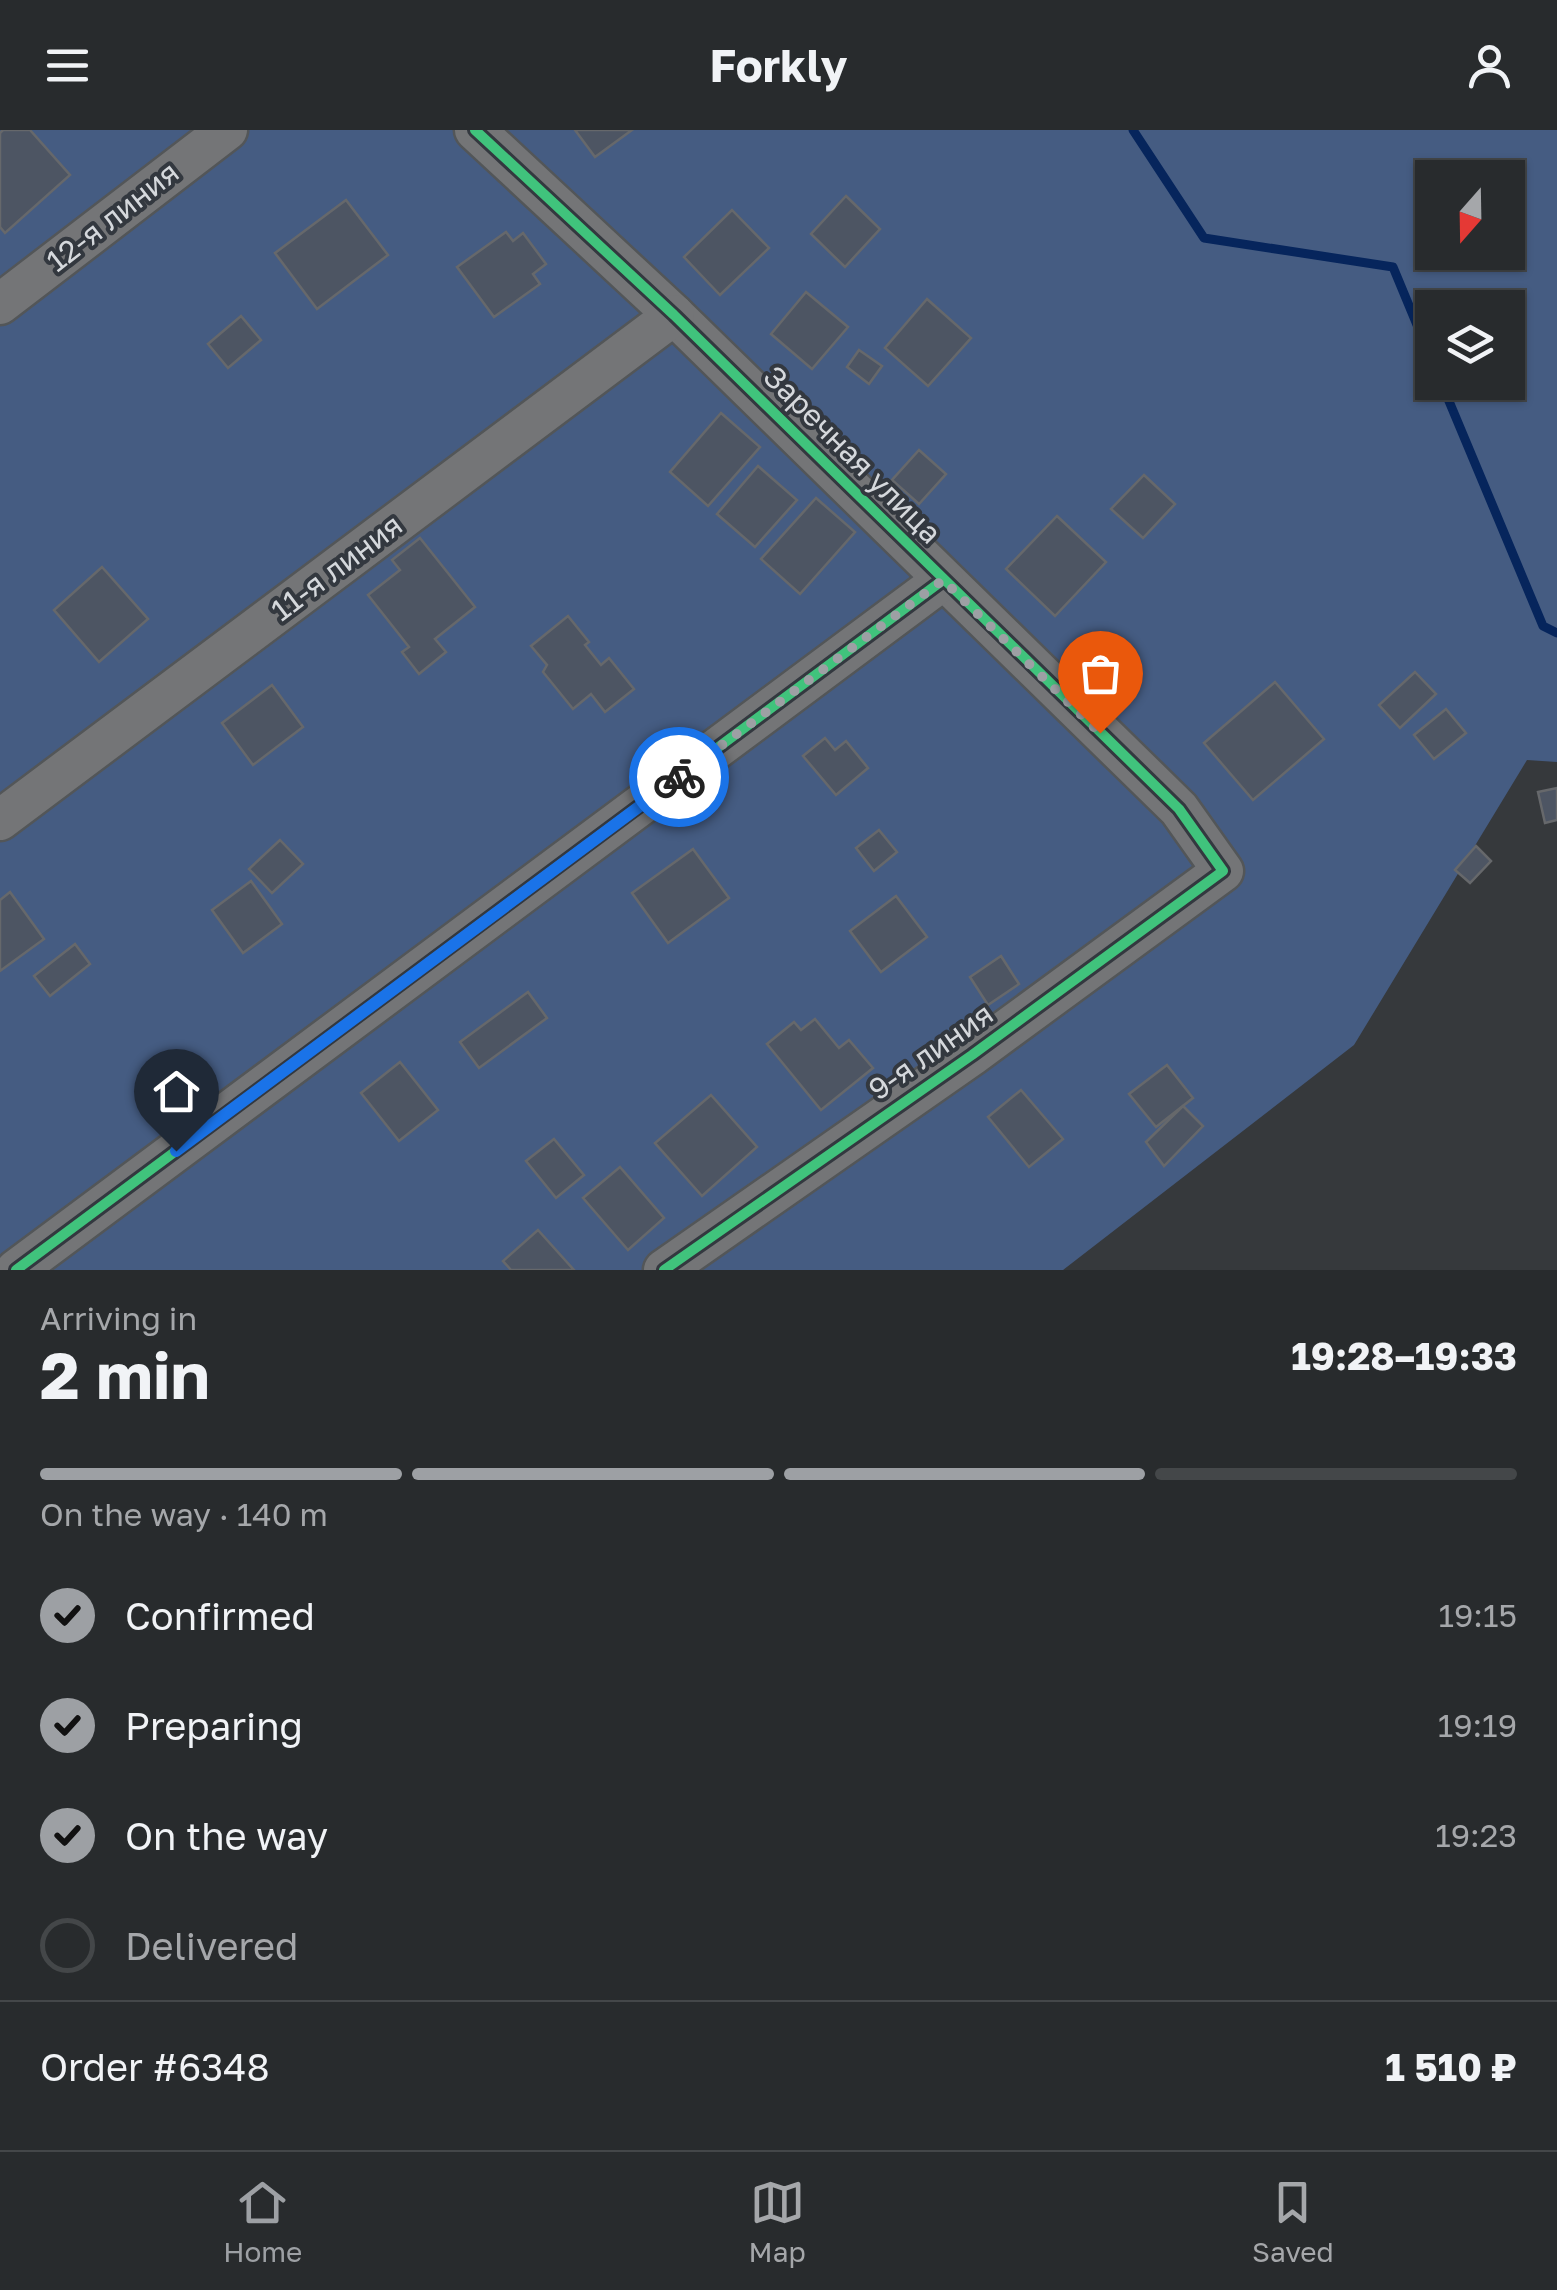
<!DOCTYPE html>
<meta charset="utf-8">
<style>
:root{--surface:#282b2d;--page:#343739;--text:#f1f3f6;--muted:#a5a7aa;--line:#444749;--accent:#9da0a4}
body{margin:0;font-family:"Golos Text",sans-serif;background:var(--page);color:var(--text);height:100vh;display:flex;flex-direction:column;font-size:38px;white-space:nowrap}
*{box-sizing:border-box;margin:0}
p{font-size:32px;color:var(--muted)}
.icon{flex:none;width:55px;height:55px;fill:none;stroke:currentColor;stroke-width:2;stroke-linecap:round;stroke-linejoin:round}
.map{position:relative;height:1140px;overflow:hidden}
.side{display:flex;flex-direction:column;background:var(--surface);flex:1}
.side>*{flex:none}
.needle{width:65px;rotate:200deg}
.fabs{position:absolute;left:1415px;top:30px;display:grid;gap:20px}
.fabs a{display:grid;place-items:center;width:110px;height:110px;border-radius:0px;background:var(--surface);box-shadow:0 2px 8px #0004,0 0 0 2px var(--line);font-size:50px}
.pin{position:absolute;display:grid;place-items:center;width:85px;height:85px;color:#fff;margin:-102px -42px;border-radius:50% 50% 50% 0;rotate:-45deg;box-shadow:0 0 10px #0007}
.pin .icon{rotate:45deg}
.courier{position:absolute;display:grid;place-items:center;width:100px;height:100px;margin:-50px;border:8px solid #1a73e8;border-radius:50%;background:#fff;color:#222;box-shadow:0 2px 12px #0007}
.headline em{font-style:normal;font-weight:700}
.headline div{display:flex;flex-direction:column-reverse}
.headline{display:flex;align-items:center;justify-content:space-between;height:170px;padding:0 40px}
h1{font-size:65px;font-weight:700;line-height:75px}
.bar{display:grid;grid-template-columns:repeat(4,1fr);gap:15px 10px;align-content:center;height:120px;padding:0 40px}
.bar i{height:12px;border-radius:8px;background:var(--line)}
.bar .on{background:var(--accent)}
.bar p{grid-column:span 4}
.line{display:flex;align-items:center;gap:25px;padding:0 40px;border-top:2px solid var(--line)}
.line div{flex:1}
ol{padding:0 40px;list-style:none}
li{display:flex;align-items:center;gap:30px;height:110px}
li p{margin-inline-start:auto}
li .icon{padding:10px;border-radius:50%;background:var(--accent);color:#111;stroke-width:4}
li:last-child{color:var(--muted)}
li i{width:55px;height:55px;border:5px solid var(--line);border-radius:50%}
header{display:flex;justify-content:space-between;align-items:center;height:130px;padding:0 40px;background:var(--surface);font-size:45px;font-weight:700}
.tab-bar{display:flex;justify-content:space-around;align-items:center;height:140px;border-top:2px solid var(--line);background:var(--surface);font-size:28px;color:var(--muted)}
.tab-bar a{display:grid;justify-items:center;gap:5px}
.tab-bar .on{color:var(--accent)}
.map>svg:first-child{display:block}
.green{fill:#455c82;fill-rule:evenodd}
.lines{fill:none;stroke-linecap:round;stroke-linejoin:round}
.stream{stroke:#06255c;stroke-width:9}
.building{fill:#4d5563;stroke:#66686b;stroke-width:2.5}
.minor-casing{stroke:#535658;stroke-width:45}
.minor{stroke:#747577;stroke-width:40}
.cycleway-casing{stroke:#33383f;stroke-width:16}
.cycleway{stroke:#40c37c;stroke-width:10}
.done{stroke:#9da0a4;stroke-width:10;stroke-dasharray:0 18}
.route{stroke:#1a73e8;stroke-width:12}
.labels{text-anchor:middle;stroke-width:8;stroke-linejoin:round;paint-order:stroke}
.street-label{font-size:30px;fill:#d5d8dc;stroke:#33383f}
</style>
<header><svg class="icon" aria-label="menu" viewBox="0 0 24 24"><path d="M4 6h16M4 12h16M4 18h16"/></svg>Forkly<svg class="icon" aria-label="person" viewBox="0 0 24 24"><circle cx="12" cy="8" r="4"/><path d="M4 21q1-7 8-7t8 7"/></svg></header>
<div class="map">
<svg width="1557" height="1140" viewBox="0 0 1557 1140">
<rect width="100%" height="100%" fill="#36393c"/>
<!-- green -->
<path class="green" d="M0,0H1557V632L1527,630L1354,915L1063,1140H0ZM1432,48H1508V122H1432ZM1432,178H1508V252H1432Z"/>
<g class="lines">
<!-- stream -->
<g class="stream">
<polyline points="1133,0 1204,108 1393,137 1432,231"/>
<polyline points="1441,252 1543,496 1557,503"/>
</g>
</g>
<!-- building -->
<g class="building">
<polygon points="3,0 30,0 70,45 5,103 0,97 0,3"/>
<polygon points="575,0 632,0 595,27"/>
<polygon points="846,66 880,99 845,137 811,104"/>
<polygon points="346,70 388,125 317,179 275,123"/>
<polygon points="732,80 769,118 720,165 684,127"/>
<polygon points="506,102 513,111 523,103 546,134 533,144 540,154 494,187 457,137"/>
<polygon points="806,162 848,197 812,239 771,204"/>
<polygon points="927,169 971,208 928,256 885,218"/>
<polygon points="241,186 261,210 228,238 208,214"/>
<polygon points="859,220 882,236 869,254 847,237"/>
<polygon points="721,283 760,317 708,376 670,342"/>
<polygon points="919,320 946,344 919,374 892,350"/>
<polygon points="758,336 797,370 755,417 717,384"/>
<polygon points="1144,345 1175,374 1143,408 1111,379"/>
<polygon points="816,368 855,402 800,464 761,429"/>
<polygon points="1057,386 1106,432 1055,486 1006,439"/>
<polygon points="420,408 475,477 435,509 446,522 419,544 402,522 409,517 368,465 400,440 392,430"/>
<polygon points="102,437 148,489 99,532 54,480"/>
<polygon points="568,486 589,512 585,515 601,535 609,528 634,559 605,582 591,564 573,579 543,542 547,535 531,516"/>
<polygon points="1415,542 1436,564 1400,598 1379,575"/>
<polygon points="1275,552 1324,609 1253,670 1204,613"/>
<polygon points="272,555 303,597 253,635 222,593"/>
<polygon points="1446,579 1466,603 1434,629 1414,605"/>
<polygon points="825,608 835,620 846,611 868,638 836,665 803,626"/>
<polygon points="1557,658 1557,690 1545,693 1538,662"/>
<polygon points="879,700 897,722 874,741 856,718"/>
<polygon points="280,710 303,734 272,763 249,739"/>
<polygon points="1476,716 1491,731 1470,753 1455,740"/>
<polygon points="693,719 729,768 668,813 632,763"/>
<polygon points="251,751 282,794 243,823 212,780"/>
<polygon points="10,762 44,809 0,841 0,770"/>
<polygon points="896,766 927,807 881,842 850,801"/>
<polygon points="75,814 90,834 50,866 34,846"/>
<polygon points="1001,826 1019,854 988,875 970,847"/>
<polygon points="528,862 547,888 479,938 460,912"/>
<polygon points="815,889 839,918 849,910 873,938 821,980 767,914 794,892 801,900"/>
<polygon points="400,932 438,980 399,1011 361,963"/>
<polygon points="1167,935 1193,968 1156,997 1129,964"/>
<polygon points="1021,960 1063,1009 1029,1037 988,987"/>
<polygon points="711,965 757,1017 702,1066 655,1013"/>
<polygon points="1183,976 1203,996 1164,1036 1146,1012"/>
<polygon points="554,1009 584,1045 556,1068 526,1031"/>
<polygon points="620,1037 664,1088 628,1120 583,1068"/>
<polygon points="538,1100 574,1140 511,1140 503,1131"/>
</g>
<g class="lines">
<!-- minor casing -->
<g class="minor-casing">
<g id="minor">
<polyline points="475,0 674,185 1179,679 1223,741 972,925 664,1140"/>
<polyline points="0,174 227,0"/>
<polyline points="0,690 674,185"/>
<polyline points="16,1140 943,450"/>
</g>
</g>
<!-- minor -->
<use href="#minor" class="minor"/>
<!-- cycleway casing -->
<g class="cycleway-casing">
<g id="cycleway">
<polyline points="475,0 674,185 1179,679 1223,741 972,925 664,1140"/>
<polyline points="16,1140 943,450"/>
</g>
</g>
<!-- cycleway -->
<use href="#cycleway" class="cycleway"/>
</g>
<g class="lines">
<!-- done -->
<polyline class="done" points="679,647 943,450 1100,603"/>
<!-- route -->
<polyline class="route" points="176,1021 679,647"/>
</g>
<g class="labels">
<!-- street labels -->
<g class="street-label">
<text transform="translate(113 87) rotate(-38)" y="10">12-я линия</text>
<text transform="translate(852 325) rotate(45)" y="10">Заречная улица</text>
<text transform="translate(337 438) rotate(-37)" y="10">11-я линия</text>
<text transform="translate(931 922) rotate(-35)" y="10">9-я линия</text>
</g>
</g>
</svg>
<div class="fabs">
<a><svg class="needle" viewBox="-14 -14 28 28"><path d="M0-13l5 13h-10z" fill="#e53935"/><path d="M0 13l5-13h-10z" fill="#a5a7aa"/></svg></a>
<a><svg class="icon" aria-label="layers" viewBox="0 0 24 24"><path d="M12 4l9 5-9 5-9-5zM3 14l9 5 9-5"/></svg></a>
</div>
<div class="pin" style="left:1100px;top:603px;background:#ea580c"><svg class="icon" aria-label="bag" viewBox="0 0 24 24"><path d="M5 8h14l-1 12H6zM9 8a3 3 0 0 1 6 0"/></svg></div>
<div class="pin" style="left:176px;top:1021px;background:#1f2937"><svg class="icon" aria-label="home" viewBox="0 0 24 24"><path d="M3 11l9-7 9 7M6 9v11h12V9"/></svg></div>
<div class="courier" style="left:679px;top:647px"><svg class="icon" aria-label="bike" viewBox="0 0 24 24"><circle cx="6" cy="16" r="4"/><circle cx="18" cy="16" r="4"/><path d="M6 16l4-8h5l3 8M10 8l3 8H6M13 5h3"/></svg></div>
</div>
<section class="side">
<div class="headline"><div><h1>2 min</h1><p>Arriving in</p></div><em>19:28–19:33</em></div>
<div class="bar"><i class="on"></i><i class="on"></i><i class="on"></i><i></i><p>On the way · 140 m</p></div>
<ol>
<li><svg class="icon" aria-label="check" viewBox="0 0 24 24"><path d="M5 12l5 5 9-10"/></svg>Confirmed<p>19:15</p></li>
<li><svg class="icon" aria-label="check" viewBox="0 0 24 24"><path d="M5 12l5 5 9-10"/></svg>Preparing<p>19:19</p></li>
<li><svg class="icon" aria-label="check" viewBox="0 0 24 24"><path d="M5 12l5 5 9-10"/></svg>On the way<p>19:23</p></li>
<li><i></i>Delivered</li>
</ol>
<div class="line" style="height:130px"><div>Order #6348</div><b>1 510 ₽</b></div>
</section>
<nav class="tab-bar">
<a class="on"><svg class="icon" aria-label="home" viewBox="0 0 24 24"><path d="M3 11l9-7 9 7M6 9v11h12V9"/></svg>Home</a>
<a><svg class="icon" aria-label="map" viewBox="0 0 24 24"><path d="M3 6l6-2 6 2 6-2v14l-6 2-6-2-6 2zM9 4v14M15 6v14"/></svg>Map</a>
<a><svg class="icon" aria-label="saved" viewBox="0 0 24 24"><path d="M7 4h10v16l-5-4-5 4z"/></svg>Saved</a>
</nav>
